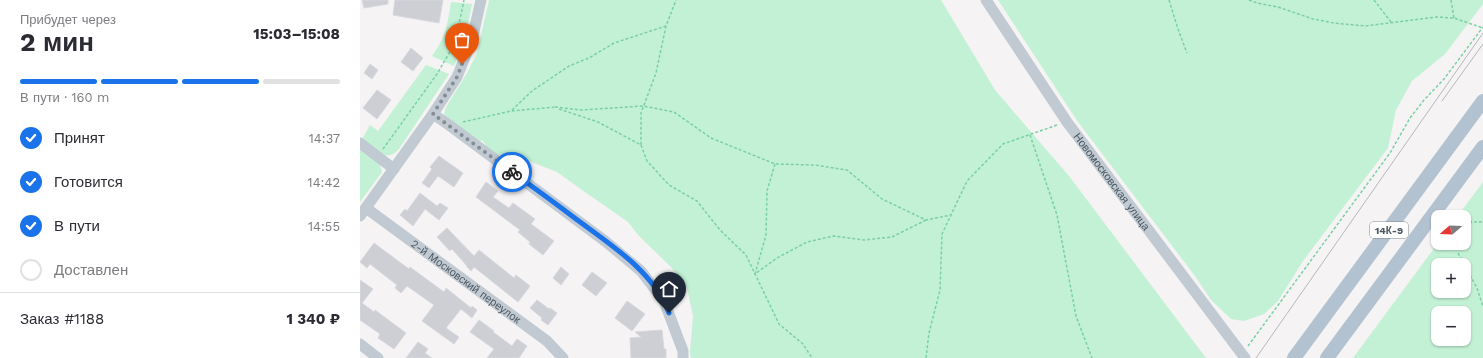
<!DOCTYPE html>
<html lang="ru">
<meta charset="utf-8">
<style>
:root{--surface:#fff;--page:#f7f7f7;--text:#2b2b33;--muted:#7c7c81;--line:#e1e1e2;--accent:#1a73e8}
body{margin:0;font-family:"Work Sans",sans-serif;background:var(--page);color:var(--text);height:100vh;display:flex;flex-direction:column;font-size:15px;white-space:nowrap}
*{box-sizing:border-box;margin:0}
p{font-size:13px;color:var(--muted)}
.icon{flex:none;width:22px;height:22px;fill:none;stroke:currentColor;stroke-width:2;stroke-linecap:round;stroke-linejoin:round}
.map{position:relative;flex:1;overflow:hidden}
.details{display:flex;flex-direction:column;background:var(--surface);width:360px}
.details>*{flex:none}
.needle{width:26px;rotate:251deg}
.fabs{position:absolute;left:1071px;top:210px;display:grid;gap:8px}
.fabs a{display:grid;place-items:center;width:40px;height:40px;border-radius:8px;background:var(--surface);box-shadow:0 1px 3px #0004;font-size:20px}
.pin{position:absolute;display:grid;place-items:center;width:34px;height:34px;color:#fff;margin:-41px -17px;border-radius:50% 50% 50% 0;rotate:-45deg;box-shadow:0 0 4px #0007}
.pin .icon{rotate:45deg}
.courier{position:absolute;display:grid;place-items:center;width:40px;height:40px;margin:-20px;border:3px solid #1a73e8;border-radius:50%;background:#fff;color:#222;box-shadow:0 1px 5px #0007}
.summary em{font-style:normal;font-weight:700}
.summary div{display:flex;flex-direction:column-reverse}
.summary{display:flex;align-items:center;justify-content:space-between;height:68px;padding:0 20px}
h1{font-size:26px;font-weight:700;line-height:30px}
.bar{display:grid;grid-template-columns:repeat(4,1fr);gap:6px 4px;align-content:center;height:48px;padding:0 20px}
.bar i{height:5px;border-radius:3px;background:var(--line)}
.bar .on{background:var(--accent)}
.bar p{grid-column:span 4}
.line{display:flex;align-items:center;gap:10px;padding:0 20px;border-top:1px solid var(--line)}
.line div{flex:1}
ol{padding:0 20px;list-style:none}
li{display:flex;align-items:center;gap:12px;height:44px}
li p{margin-inline-start:auto}
li .icon{padding:4px;border-radius:50%;background:var(--accent);color:#fff;stroke-width:4}
li:last-child{color:var(--muted)}
li i{width:22px;height:22px;border:2px solid var(--line);border-radius:50%}
main{display:flex;flex:1;min-height:0}
.map>svg:first-child{display:block}
.green{fill:#c3f1d5;fill-rule:evenodd}
.building{fill:#cdcfd5;stroke:#d7d9de}
.lines{fill:none;stroke-linecap:round;stroke-linejoin:round}
.path{stroke:#7ad0a6;stroke-width:1.5;stroke-dasharray:3 2;stroke-linecap:butt}
.minor{stroke:#c1cad2;stroke-width:11}
.major{stroke:#b3c2d1;stroke-width:14}
.tram{stroke:#b5b8bd;stroke-width:1}
.done{stroke:#868d94;stroke-width:4;stroke-dasharray:0 7.2}
.route{stroke:#1a73e8;stroke-width:5}
.labels{text-anchor:middle;stroke-width:3;stroke-linejoin:round;paint-order:stroke}
.shield{fill:#fff;stroke:#808990;stroke-width:1}
.shield-label{font-size:10px;font-weight:bold;fill:#4a5661}
.street-label{font-size:11px;fill:#4a5661;stroke:#fff}
</style>
<main>
<section class="details">
<div class="summary"><div><h1>2 мин</h1><p>Прибудет через</p></div><em>15:03–15:08</em></div>
<div class="bar"><i class="on"></i><i class="on"></i><i class="on"></i><i></i><p>В пути · 160 m</p></div>
<ol>
<li><svg class="icon" aria-label="check" viewBox="0 0 24 24"><path d="M5 12l5 5 9-10"/></svg>Принят<p>14:37</p></li>
<li><svg class="icon" aria-label="check" viewBox="0 0 24 24"><path d="M5 12l5 5 9-10"/></svg>Готовится<p>14:42</p></li>
<li><svg class="icon" aria-label="check" viewBox="0 0 24 24"><path d="M5 12l5 5 9-10"/></svg>В пути<p>14:55</p></li>
<li><i></i>Доставлен</li>
</ol>
<div class="line" style="height:52px"><div>Заказ #1188</div><b>1 340 ₽</b></div>
</section>
<div class="map">
<svg width="1123" height="358" viewBox="0 0 1123 358">
<rect width="100%" height="100%" fill="#f5f3f3"/>
<!-- green -->
<g class="green">
<polygon points="129,0 581,0 635,90 709,176 846,358 331,358 330,352 333,316 327,288 311,267 279,236 268,222 215,185 197,172 169,161 131,153 123,141 113,140 88,122 84,114 86,107 107,73 117,53"/>
<polygon points="638,0 1123,0 1123,4 1085,54 1052,81 1036,110 1028,148 943,261 918,301 904,314 884,321 871,319 851,300 835,276 718,122"/>
<path d="M91,2L112,4L105,40L94,66L72,56C86,36 87,26 91,2Z"/>
<path d="M66,65L89,74L39,149C26,164 13,149 1,141L10,125L18,131Z"/>
<polygon points="0,147 19,162 22,172 0,202"/>
<path d="M1123,182V358H993L1078,243H1104V217H1097ZM1078,265H1104V291H1078ZM1078,313H1104V339H1078Z"/>
</g>
<!-- building -->
<g class="building">
<polygon points="2,0 28,0 28,4 4,8"/>
<polygon points="35,0 83,0 79,23 33,15"/>
<polygon points="51,48 63,58 53,71 41,62"/>
<polygon points="10,64 18,70 12,79 4,73"/>
<polygon points="17,90 31,100 17,119 3,108"/>
<polygon points="79,156 103,173 94,187 78,176 69,188 62,183 72,169 70,167"/>
<polygon points="126,182 138,191 133,197 149,208 153,203 175,219 171,224 194,241 183,255 169,244 170,242 158,232 160,230 116,197"/>
<polygon points="60,193 77,206 80,203 88,208 79,220 65,209 53,226 40,215 45,209 47,211"/>
<polygon points="87,228 114,256 119,250 154,278 156,275 170,286 158,302 114,267 111,271 106,266 107,266 92,249 90,251 77,237"/>
<polygon points="14,243 49,269 50,267 84,292 86,288 111,308 112,306 117,310 112,318 101,309 86,328 99,337 94,344 62,321 74,305 47,286 41,293 35,288 37,285 10,264 7,268 0,262"/>
<polygon points="201,267 209,274 201,285 193,278"/>
<polygon points="232,272 247,283 236,296 222,285"/>
<polygon points="0,280 13,289 2,303 14,312 15,310 46,333 34,349 18,338 20,334 0,320"/>
<polygon points="177,300 189,309 190,308 197,313 188,325 181,320 182,318 170,308"/>
<polygon points="267,301 285,314 272,331 255,318"/>
<polygon points="119,320 134,331 133,332 152,346 157,339 167,346 159,358 127,358 134,349 110,332"/>
<polygon points="302,330 304,349 306,349 306,358 271,358 270,338 281,337 275,332"/>
<polygon points="58,342 68,349 65,353 72,358 46,358"/>
</g>
<g class="lines">
<!-- path -->
<g class="path">
<polyline points="809,0 818,29 827,53"/>
<polyline points="889,0 897,3 918,7 953,19 974,23 1005,26 1077,17 1094,18 1123,28"/>
<polyline points="1014,0 1031,22"/>
<polyline points="1091,0 1094,18"/>
<polyline points="195,107 221,110 283,106 314,112 351,138 415,164 455,165 487,170 522,199 566,220 591,215"/>
<polyline points="199,109 238,122 281,145 281,113 296,73 306,26 316,0"/>
<polyline points="152,110 172,91 209,66 229,58 254,43 306,26"/>
<polyline points="103,122 151,111 196,107"/>
<polyline points="670,135 697,215 716,316 732,358"/>
<polyline points="281,145 287,161 309,185 337,201 360,230 386,255 419,324 443,344 452,358"/>
<polyline points="23,149 77,74 95,43 104,0"/>
<polyline points="415,164 407,191 406,235 395,274 417,258 447,242 474,236 504,240 532,237 566,220"/>
<polyline points="1104,222 1123,222"/>
<polyline points="1098,253 1117,288 1123,307"/>
<polyline points="888,346 1030,153 1050,118 1064,100 1084,79 1123,27"/>
<polyline points="566,358 569,333 580,290 582,234 607,181 643,144 697,125"/>
</g>
<!-- minor -->
<g class="minor">
<path id="s1" d="M626,0L707,122L885,358"/>
<polyline points="73,114 89,125 245,241 281,271 304,301 323,351 323,358"/>
<polyline points="0,143 34,169"/>
<path id="s2" d="M6,208L187,341L203,358"/>
<polyline points="0,216 73,114 97,77 112,40 121,0"/>
<polyline points="0,344 18,358"/>
</g>
<!-- major -->
<g class="major">
<polyline points="934,358 1123,101"/>
<polyline points="967,358 1123,147"/>
</g>
<!-- tram -->
<g class="tram">
<polyline points="1082,101 1123,44"/>
<polyline points="896,358 1123,33"/>
</g>
</g>
<g class="lines">
<!-- done -->
<polyline class="done" points="102,64 97,77 73,114 152,172"/>
<!-- route -->
<path class="route" d="M152,172C173,187 195,203 216,219C250,244 294,272 309,313"/>
</g>
<g class="labels">
<!-- shield labels -->
<rect class="shield" x="1010" y="222" width="38" height="16" rx="3"/>
<g class="shield-label">
<text x="1029" y="234">14К-9</text>
</g>
<!-- street labels -->
<g class="street-label">
<text dy="4" stroke="none"><textPath href="#s1" startOffset="221">Новомосковская улица</textPath></text>
<text dy="4" stroke="none"><textPath href="#s2" startOffset="124">2-й Московский переулок</textPath></text>
</g>
</g>
</svg>
<div class="fabs">
<a><svg class="needle" viewBox="-14 -14 28 28"><path d="M0-13l5 13h-10z" fill="#e53935"/><path d="M0 13l5-13h-10z" fill="#7c7c81"/></svg></a>
<a>+</a>
<a>−</a>
</div>
<div class="pin" style="left:102px;top:64px;background:#ea580c"><svg class="icon" aria-label="bag" viewBox="0 0 24 24"><path d="M5 8h14l-1 12H6zM9 8a3 3 0 0 1 6 0"/></svg></div>
<div class="pin" style="left:309px;top:313px;background:#1f2937"><svg class="icon" aria-label="home" viewBox="0 0 24 24"><path d="M3 11l9-7 9 7M6 9v11h12V9"/></svg></div>
<div class="courier" style="left:152px;top:172px"><svg class="icon" aria-label="bike" viewBox="0 0 24 24"><circle cx="6" cy="16" r="4"/><circle cx="18" cy="16" r="4"/><path d="M6 16l4-8h5l3 8M10 8l3 8H6M13 5h3"/></svg></div>
</div>
</main>
